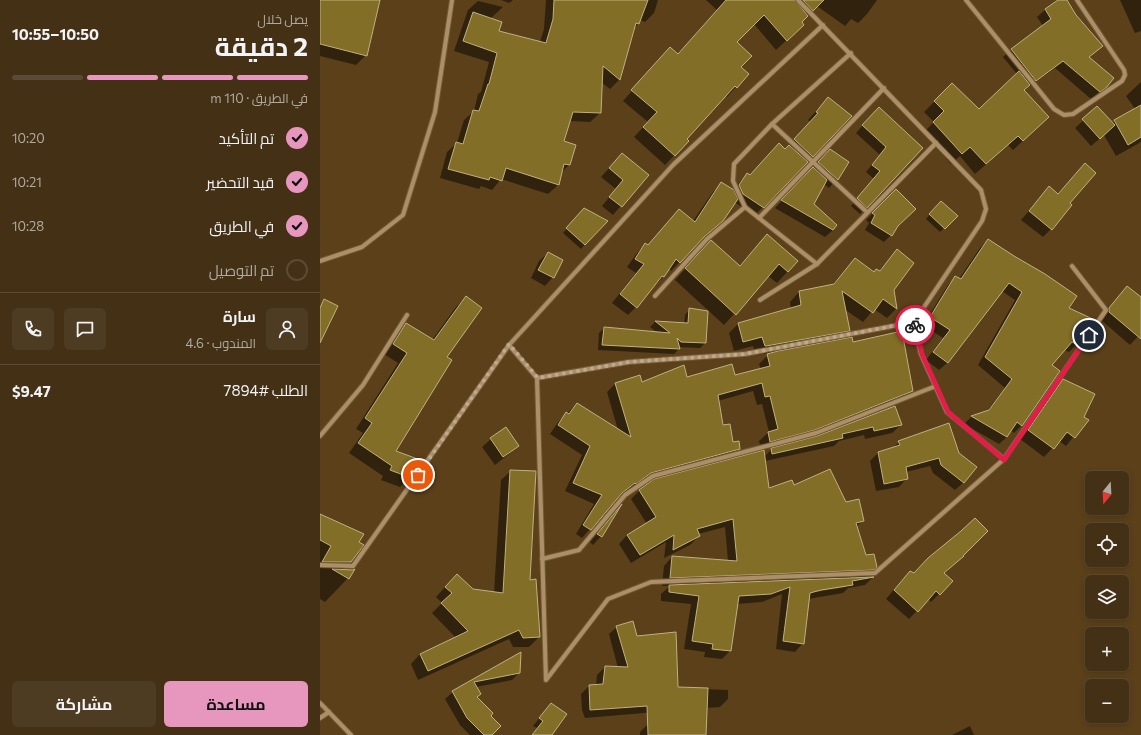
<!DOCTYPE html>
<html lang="ar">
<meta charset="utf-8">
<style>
:root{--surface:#443014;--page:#4e3c22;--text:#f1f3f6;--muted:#afa9a0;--line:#5c4b34;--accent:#e797bd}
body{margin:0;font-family:Commissioner,Cairo,sans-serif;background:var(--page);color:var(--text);direction:rtl;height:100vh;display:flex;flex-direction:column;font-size:15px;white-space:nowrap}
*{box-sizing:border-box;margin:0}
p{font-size:13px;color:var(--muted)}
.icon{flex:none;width:22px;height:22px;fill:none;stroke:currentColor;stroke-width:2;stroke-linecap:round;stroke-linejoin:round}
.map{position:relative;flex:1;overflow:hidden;direction:ltr}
.sheet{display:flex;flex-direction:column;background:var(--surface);width:320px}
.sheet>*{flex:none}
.needle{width:26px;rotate:198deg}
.buttons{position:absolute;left:765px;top:471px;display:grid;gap:8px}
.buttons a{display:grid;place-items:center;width:44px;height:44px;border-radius:6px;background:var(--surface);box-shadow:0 2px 6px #0003,0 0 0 1px var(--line);font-size:20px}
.pin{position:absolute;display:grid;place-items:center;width:34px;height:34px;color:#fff;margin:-17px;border:2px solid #fff;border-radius:50%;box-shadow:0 1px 4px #0007}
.courier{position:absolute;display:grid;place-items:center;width:40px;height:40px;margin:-20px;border:3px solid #e11d48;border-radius:50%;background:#fff;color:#222;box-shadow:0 1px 5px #0007}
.head em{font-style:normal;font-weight:700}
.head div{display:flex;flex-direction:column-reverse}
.head{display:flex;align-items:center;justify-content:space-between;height:68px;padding:0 12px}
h1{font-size:26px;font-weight:700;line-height:30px}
.bar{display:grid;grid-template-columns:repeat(4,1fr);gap:6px 4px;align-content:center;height:48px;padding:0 12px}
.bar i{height:5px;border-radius:3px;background:var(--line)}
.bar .on{background:var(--accent)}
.bar p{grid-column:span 4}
.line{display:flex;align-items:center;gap:10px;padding:0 12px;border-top:1px solid var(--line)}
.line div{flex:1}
.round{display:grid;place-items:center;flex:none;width:42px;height:42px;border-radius:6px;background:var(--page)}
ol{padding:0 12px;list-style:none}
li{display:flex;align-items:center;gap:12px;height:44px}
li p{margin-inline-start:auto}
li .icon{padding:4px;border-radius:50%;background:var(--accent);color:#111;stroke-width:4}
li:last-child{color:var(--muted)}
li i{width:22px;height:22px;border:2px solid var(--line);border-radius:50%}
.cta{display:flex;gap:8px;margin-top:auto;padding:8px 12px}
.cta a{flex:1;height:46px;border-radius:6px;background:var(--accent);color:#111;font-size:16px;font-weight:700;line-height:46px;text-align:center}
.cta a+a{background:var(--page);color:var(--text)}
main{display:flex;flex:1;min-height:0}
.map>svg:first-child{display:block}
.shadow{fill:#0007;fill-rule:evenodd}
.building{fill:#826e26;stroke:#bfb181}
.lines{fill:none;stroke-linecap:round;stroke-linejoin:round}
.minor-casing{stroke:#725b3a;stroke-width:6}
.minor{stroke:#ad8f67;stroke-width:4}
.done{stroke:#beaa90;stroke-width:4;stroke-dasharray:0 7.2}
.route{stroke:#e11d48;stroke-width:5}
</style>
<main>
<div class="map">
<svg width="821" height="735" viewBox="0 0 821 735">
<rect width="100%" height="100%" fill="#5b401a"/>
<!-- shadow -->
<g class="shadow">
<polygon points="0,0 59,0 46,55 36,65 0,56"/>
<polygon points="181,0 193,0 189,3"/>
<polygon points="226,0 338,0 334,13 325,22 320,20 318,24 313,29 299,80 290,89 281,82 280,113 270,122 249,121 242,142 255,146 249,165 241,173 238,185 228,194 181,179 172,190 161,186 159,189 120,178 127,152 137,143 144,120 154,111 158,94 161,92 169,62 134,51 148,10 158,1 183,7 170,19 178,32 220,42 224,29"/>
<polygon points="386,0 557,0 547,14 538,23 531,19 525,26 497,6 481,22 473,34 456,50 434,24 416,42 420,67 416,87 407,97 405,95 366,139 368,141 345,165 314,137 328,122 303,101 350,48 357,55 397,10"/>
<polygon points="740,0 745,0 753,13 781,46 768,58 785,87 771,99 735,68 703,91 718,127 693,150 688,145 655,174 640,156 631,164 604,132 614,122 604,112 632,84 659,110 697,74 683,57 691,50 723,26 717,17 725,10"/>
<polygon points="800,0 821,0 821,31 815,33"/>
<polygon points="821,82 821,142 796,156 784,135 771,146 755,128 777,108 792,123 815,109 806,96"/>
<polygon points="508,98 531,116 435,215 414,202 402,220 378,242 351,271 349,268 343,277 335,285 334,284 316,307 308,315 292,303 316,273 307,267 317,253 325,244 328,246 373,221 393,192 401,184 413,191 419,183 427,174 430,176 465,150 490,122 488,120"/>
<polygon points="552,115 602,148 540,214 531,206 554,179 546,172 560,155 536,133"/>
<polygon points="302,154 327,175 293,215 282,206 296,189 281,177"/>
<polygon points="502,159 528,162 517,179 509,188 504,184 493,204 513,230 505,237 455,208"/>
<polygon points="765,164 749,204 731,229 723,237 701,220 729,188 737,194"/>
<polygon points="576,190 576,227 571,235 564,242 545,230 549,223 546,220"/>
<polygon points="621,202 636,216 620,232 606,219"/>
<polygon points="261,213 286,221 261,249 243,233"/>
<polygon points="447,235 477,261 457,283 448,276 404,325 355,280 380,252 419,266"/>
<polygon points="668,240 748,308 757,344 749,352 744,350 731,365 702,425 694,433 690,430 687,437 679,444 644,424 651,417 667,411 685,388 658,365 695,300 682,291 627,363 619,370 606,360 623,338 603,325 628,285 636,277 639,279 660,248"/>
<path d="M577,251L573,290L576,309L567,318L554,309L543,322L524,309L529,330L518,341L532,343L592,391L583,399L485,438L441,450L439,441L449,432L442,404L437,405L433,391L398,401L402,427L412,443L419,449L410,458L321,481L297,498L262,538L256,534L274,504L245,491L262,455L230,434L238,422L257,404L298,430L287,392L296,383H321L367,378L415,376L441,369L439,364L450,353L436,355L433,346L414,351L409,333L418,324L471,309L470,302L479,292L512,285L535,259L553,273L558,272ZM448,359H450L451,371Z"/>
<polygon points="228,253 233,277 225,286 211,278 219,261"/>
<polygon points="807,287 821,298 821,333 810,345 781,320 801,294 800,294"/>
<polygon points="146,297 125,357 74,451 101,462 90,478 80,487 61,480 63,476 29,453 43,433 36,429 78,363 64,354 77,334 86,324 112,340 136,307"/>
<polygon points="370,309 385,343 380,348 358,347 359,349 354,354 278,350 279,333 284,328 338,333 330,327 335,322 364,324 365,315"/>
<polygon points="743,380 763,417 767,420 746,446 739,441 724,457 700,439 735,388"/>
<path d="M574,407L581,425L572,433L545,439L544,435L519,441L514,446L445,461L448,489L474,487L525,503L543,520L536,527L546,556L556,566L544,578H552L545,585L528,588L523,593L488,599L483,643L475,652L456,649L462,594L442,602L417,604L410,651L402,659L384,657L385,652L364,649L371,604L341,601V594L350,586H342L344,566L352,557L408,561L405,527L378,534L379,536L370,545L344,558L346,542L311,563L299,544L307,535L327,524L311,499L320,490L444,457L452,449L498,437ZM526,585V587L496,592V590Z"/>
<polygon points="171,439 198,446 189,454 175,465 162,447"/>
<polygon points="579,442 638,454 644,482 635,490 613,473 610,466 586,472 587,478 579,487 556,491 550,461 558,453 573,448"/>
<polygon points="191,471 219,637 209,647 193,647 189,639 98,680 91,664 100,654 136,638 112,613 122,603 116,597 127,585 174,593 181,480"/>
<polygon points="297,510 281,536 273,545 270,542"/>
<polygon points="0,515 38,543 30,562 23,570 33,570 27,579 5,602 0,599"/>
<polygon points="643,556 624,574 619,594 611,602 608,599 589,619 566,599 582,580 593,575"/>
<polygon points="297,627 316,638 357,688 408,690 408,699 400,707 386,708 385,735 320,735 320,732 328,724 359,710 265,718 262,710 261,694 269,686 276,686 277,675 285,667 298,668 289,634"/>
<polygon points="200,654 199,673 192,680 156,687 160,694 157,698 169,716 170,735 150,735 140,725 125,699 133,692"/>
<polygon points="231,704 231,735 212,735 217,728 213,726"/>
<polygon points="650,726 654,735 632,735"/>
</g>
<!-- building -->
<g class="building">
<polygon points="0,0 60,0 47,56 0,44"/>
<polygon points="234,0 328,0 319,24 316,23 300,80 283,66 281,113 253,112 244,141 256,145 250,165 244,164 239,185 186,168 182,181 170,177 169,180 128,169 136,142 143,144 153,110 159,111 168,84 169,84 177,53 143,41 153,12 182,22 179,31 226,43 233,19"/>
<polygon points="406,0 475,0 488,16 482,22 484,25 467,41 444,15 417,42 432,56 421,67 429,74 417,88 415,86 367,139 369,141 355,156 323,127 337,112 311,90 350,47 358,54"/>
<polygon points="483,0 504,0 493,11"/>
<polygon points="738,0 747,0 756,15 783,46 769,57 794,78 786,88 780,92 743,61 716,81 691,49 731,19 725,9"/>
<polygon points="699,71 710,85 704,90 729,117 703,141 698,136 666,164 650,147 642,154 613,122 624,111 614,101 632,83 659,109"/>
<polygon points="508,97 532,116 493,157 474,139 498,113 496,112"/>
<polygon points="821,105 821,137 808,145 794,120"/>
<polygon points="777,106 795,125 780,139 762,119"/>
<polygon points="559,107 603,148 547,208 537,198 560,171 552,165 566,147 542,125"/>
<polygon points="459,143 465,149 469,145 488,162 444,208 423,194 419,185 427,173 430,175"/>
<polygon points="510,149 529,162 518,180 498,162"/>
<polygon points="302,153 329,175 302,207 289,197 303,180 289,168"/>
<polygon points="765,163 776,173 750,203 752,205 732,230 709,211 729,186 738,194"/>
<polygon points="493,167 507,180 494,204 517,225 513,230 461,200"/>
<polygon points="401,182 414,190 418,199 403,221 384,237 360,263 356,259 344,277 342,276 317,308 300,294 324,264 315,259 325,243 328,245 359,209 375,222"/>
<polygon points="576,189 596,209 578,226 572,236 551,223 555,215 552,213"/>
<polygon points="621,201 638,216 625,229 609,214"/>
<polygon points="264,208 288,221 265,245 246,228"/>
<polygon points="447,234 478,261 468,272 459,264 416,315 365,268 391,240 420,266"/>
<polygon points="668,239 694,256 725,274 757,296 749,308 775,320 758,345 752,342 732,365 740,371 702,426 697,422 687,437 651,416 669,410 692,379 665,357 702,292 689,283 628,363 613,352 630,330 610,317 635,276 641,279"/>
<polygon points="577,249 594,263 574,290 577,309 563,299 553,313 522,291 530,331 446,346 445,346 442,337 423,342 418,323 481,305 479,291 514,284 535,258 554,272 556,269 560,271"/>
<polygon points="228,252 243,260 234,278 218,270"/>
<polygon points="807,286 821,297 821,339 789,312 789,308"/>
<polygon points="146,296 162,308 127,357 132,360 76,451 103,461 91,478 70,470 72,466 38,443 52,423 45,418 87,353 73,344 86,323 114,340"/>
<polygon points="4,299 18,306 0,343 0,308"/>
<polygon points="369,308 388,311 386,343 361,342 357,338 360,349 282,345 284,327 350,333 335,321 368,323"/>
<polygon points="582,331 593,391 495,430 450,442 448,432 458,429 450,396 445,397 442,383 398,395 403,425 410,424 413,442 419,441 420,449 331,473 316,484 315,483 302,493 271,530 263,525 282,495 253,483 270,446 238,425 246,412 249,414 257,403 311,437 295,383 320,375 322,382 364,365 367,377 412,364 415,375 450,366 447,354 458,351 532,337 533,342"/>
<polygon points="743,379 775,394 764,417 769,420 755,438 747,432 734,449 708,430"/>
<polygon points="575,406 582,425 554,431 553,427 522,434 523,438 452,454 451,448 497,436"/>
<polygon points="629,423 639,453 657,467 644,483 621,465 619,458 586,467 588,479 564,484 558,452 580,445 578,441"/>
<polygon points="186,427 199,446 183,457 170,438"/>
<polygon points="444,450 449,488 472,480 474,485 510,469 526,502 539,499 544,521 536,523 546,555 554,554 557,567 554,570 350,578 352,556 417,561 413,519 377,529 380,536 353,550 354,535 320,555 307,535 336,517 319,490 334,479"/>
<polygon points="190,470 216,471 210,580 216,579 220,637 203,638 199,630 108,671 100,654 148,631 121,603 132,593 125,587 137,574 153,589 183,593"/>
<polygon points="302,504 282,537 277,534"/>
<polygon points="0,514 44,534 39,542 44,545 31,562 2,562 11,546 0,540"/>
<polygon points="655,518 668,531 643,556 644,556 624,573 633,581 620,595 616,591 598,612 574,590 590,571 594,573 608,558 641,531"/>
<polygon points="12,569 33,570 35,569 29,579"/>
<polygon points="554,577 532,581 533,585 501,590 490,593 484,644 463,641 470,587 451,594 419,596 411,651 392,649 393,644 372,641 379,596 349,592 349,585"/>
<polygon points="313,621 317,636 356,632 358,687 388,688 386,735 328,735 327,706 270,710 269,685 283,684 285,666 308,667 296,626"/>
<polygon points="201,652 200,673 154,682 161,694 157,697 173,713 171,716 181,726 172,735 164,735 147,718 132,691"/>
<polygon points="231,703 247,714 232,735 212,735 223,721 219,718"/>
</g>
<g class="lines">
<!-- minor casing -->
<g class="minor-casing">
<g id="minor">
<polyline points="478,0 661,190 666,209 662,221 594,322 425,354 309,362 217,378 226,680 288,599 331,582 555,573 684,459 627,412 601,354 594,322"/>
<polyline points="646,0 734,109 744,115 753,114 802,81 805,75 804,70 757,0"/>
<polyline points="452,124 547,212"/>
<polyline points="439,218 564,88"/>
<polyline points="0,261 42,247 83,215 115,112 132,0"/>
<polyline points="497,264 425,207 413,181 414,164 452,124 531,53"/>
<polyline points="335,296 387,239 425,207"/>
<polyline points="440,300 497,264 616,143"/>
<polyline points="217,378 189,345 353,165 503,25"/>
<polyline points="0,436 43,385 87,315"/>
<polyline points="684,459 786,310 752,266"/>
<polyline points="222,559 259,550 305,495 333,476 496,433 616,386"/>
<polyline points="0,565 33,566 189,345"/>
<polyline points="0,703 31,735"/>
<polyline points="0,718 9,712"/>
</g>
</g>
<!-- minor -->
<use href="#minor" class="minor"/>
</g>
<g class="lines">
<!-- done -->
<polyline class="done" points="98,475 189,344 218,378 309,362 425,354 594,322 595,325"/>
<!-- route -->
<polyline class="route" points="595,325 602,354 628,412 684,460 769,335"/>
</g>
</svg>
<div class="buttons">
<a><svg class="needle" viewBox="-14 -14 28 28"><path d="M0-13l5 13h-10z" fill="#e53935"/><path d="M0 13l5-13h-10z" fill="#afa9a0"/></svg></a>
<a><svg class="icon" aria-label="locate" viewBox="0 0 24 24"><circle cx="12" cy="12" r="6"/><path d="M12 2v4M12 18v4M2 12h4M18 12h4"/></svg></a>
<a><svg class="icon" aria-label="layers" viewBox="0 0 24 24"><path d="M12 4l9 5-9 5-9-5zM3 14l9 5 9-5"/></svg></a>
<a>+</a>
<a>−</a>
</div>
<div class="pin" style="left:98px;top:475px;background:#ea580c"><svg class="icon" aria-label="bag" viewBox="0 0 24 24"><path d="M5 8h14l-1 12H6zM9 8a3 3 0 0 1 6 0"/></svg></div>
<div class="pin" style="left:769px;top:335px;background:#1f2937"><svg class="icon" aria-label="home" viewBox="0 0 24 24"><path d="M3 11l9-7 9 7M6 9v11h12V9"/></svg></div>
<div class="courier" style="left:595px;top:325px"><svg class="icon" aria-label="bike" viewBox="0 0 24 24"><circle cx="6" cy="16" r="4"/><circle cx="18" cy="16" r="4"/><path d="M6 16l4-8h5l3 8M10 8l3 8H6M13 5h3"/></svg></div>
</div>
<section class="sheet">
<div class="head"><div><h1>2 دقيقة</h1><p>يصل خلال</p></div><em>10:50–10:55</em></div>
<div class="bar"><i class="on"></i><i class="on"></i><i class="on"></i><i></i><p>في الطريق · 110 m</p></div>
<ol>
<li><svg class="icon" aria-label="check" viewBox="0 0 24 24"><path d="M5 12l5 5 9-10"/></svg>تم التأكيد<p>10:20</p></li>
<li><svg class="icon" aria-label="check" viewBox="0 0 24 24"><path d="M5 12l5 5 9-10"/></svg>قيد التحضير<p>10:21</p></li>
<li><svg class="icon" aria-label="check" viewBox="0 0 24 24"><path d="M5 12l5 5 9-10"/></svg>في الطريق<p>10:28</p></li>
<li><i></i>تم التوصيل</li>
</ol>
<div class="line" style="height:72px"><a class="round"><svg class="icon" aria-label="person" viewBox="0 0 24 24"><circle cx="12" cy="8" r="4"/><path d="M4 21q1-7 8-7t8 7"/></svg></a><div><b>سارة</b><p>المندوب · 4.6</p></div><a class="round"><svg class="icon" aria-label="chat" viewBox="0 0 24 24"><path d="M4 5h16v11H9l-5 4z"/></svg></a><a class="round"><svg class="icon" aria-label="phone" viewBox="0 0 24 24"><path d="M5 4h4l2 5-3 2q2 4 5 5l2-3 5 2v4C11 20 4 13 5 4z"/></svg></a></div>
<div class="line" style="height:52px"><div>الطلب #7894</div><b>$9.47</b></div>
<div class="cta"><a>مساعدة</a><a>مشاركة</a></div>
</section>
</main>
